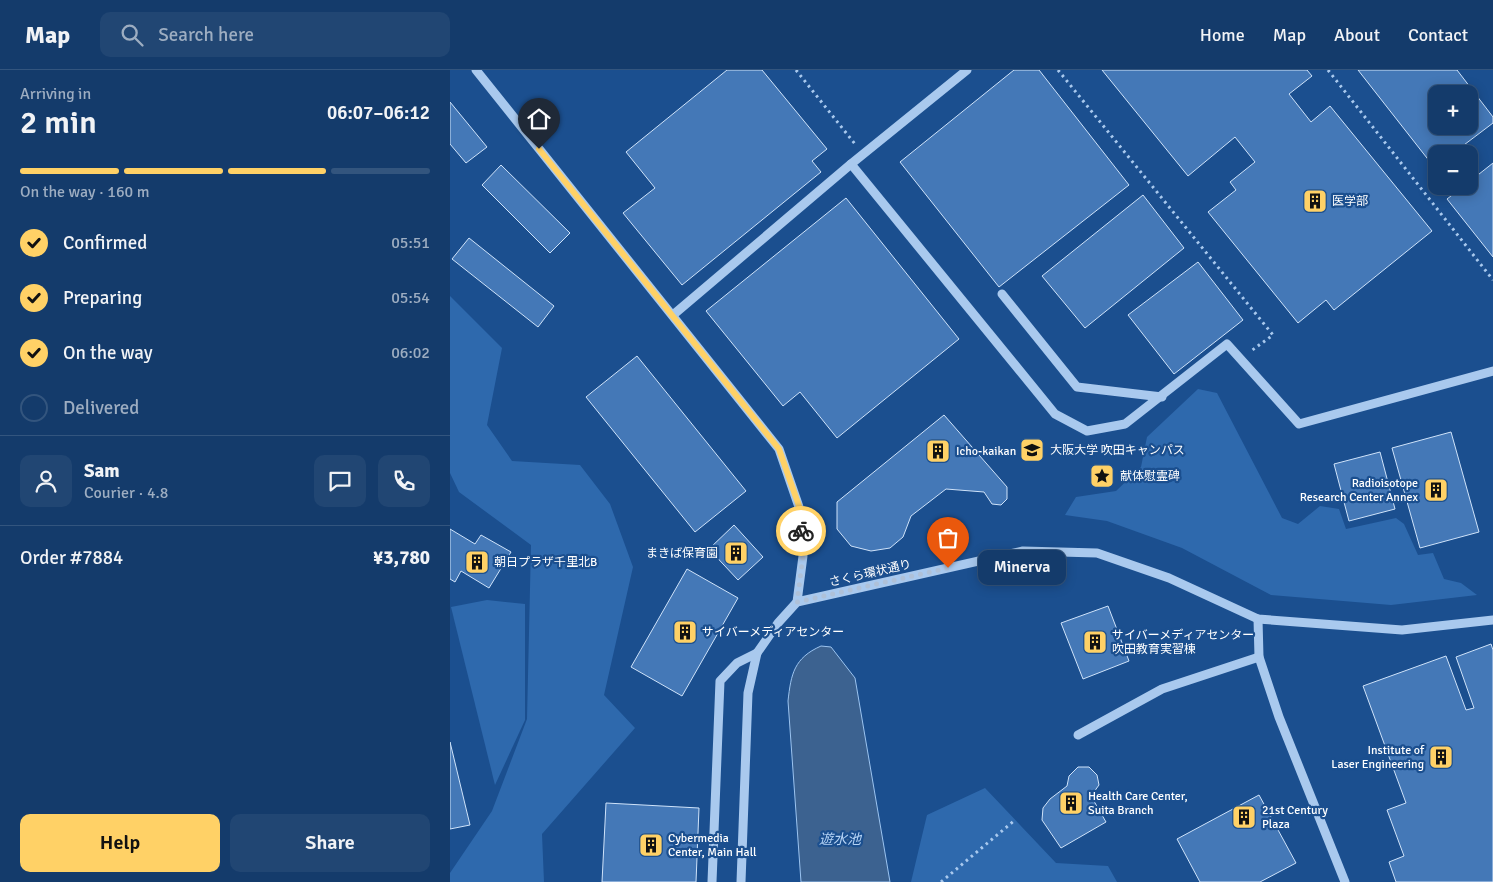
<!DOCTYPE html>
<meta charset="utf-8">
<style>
:root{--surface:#143b6b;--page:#214673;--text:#f1f3f6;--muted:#9dadc1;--line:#33557e;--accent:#ffd166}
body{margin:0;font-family:Signika,"Noto Sans JP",sans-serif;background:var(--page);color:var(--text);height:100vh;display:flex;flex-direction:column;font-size:19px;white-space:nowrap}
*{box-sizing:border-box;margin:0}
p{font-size:16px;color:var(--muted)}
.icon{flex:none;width:28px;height:28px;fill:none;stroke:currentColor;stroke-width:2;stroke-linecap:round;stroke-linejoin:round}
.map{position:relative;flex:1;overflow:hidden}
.side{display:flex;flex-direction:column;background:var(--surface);width:450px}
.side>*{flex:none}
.tools{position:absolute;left:978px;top:15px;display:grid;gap:10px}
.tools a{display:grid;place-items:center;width:50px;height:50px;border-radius:10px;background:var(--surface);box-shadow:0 2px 12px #0003,0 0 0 1px var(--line);font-size:25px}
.pin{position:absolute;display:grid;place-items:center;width:42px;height:42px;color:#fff;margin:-51px -21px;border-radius:50% 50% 50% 0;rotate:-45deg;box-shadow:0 0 5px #0007}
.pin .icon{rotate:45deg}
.courier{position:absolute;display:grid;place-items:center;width:50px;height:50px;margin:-25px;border:4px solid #ffd166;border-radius:50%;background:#fff;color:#222;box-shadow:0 1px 6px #0007}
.bubble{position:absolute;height:35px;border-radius:10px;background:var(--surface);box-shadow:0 2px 12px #0003,0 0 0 1px var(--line);font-size:16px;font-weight:600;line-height:35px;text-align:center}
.head em{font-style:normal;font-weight:600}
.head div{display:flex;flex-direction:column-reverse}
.head{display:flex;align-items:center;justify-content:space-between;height:85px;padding:0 20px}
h1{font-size:32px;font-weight:600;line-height:38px}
.bar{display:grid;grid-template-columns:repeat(4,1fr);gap:8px 5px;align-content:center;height:60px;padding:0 20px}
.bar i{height:6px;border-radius:4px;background:var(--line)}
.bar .current{background:var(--accent)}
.bar p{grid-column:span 4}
.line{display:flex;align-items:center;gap:12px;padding:0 20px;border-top:1px solid var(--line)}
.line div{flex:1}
.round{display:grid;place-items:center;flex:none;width:52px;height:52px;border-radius:10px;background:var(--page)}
ol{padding:0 20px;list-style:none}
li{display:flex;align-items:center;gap:15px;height:55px}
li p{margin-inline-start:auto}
li .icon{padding:5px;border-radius:50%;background:var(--accent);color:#111;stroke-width:4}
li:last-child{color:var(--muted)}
li i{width:28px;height:28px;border:2px solid var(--line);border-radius:50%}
.cta{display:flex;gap:10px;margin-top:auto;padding:10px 20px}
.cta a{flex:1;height:58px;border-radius:10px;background:var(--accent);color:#111;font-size:20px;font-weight:600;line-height:58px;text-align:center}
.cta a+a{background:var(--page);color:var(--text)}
header{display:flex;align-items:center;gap:30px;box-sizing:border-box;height:70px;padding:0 25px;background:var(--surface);border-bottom:1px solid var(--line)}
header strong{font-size:24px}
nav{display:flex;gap:28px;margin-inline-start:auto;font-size:18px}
.search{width:350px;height:45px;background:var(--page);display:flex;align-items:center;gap:12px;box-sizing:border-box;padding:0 18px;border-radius:10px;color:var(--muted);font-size:19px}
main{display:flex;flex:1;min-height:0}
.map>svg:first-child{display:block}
.green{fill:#2e69ad}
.water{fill:#3c6290;stroke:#9cc4f0}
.building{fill:#4478b7;stroke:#cfe3fa;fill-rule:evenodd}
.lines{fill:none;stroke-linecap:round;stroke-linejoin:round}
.path{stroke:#a9c9ee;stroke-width:3;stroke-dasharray:2.5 4;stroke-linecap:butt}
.minor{stroke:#a9c9ee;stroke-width:9}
.done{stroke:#afc1d8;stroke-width:5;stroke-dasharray:0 9}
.route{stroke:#ffd166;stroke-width:6}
.labels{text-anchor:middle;stroke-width:4.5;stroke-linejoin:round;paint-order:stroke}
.poi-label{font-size:12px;fill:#fff;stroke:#1b4f8f;text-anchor:start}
.street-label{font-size:12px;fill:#fff;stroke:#1b4f8f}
.water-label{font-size:14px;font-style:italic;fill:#b5d3f5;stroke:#1b4f8f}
</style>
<header>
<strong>Map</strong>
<div class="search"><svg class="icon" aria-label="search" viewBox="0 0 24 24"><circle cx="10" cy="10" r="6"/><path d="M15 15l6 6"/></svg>Search here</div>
<nav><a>Home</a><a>Map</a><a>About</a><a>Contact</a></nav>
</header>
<main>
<section class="side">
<div class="head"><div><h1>2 min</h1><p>Arriving in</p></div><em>06:07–06:12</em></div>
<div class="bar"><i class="current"></i><i class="current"></i><i class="current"></i><i></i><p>On the way · 160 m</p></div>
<ol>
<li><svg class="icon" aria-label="check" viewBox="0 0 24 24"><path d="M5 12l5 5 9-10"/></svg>Confirmed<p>05:51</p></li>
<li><svg class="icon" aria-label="check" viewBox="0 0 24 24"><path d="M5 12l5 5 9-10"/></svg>Preparing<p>05:54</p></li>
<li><svg class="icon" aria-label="check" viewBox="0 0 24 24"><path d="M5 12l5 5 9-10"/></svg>On the way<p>06:02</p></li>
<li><i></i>Delivered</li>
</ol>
<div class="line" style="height:90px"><a class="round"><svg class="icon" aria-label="person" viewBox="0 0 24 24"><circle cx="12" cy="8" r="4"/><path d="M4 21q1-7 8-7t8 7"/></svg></a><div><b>Sam</b><p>Courier · 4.8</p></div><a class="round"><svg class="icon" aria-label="chat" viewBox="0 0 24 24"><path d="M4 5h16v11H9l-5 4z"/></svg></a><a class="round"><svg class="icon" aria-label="phone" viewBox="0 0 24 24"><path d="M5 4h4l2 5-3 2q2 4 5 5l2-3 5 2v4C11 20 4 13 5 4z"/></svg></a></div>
<div class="line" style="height:65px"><div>Order #7884</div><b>¥3,780</b></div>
<div class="cta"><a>Help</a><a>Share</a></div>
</section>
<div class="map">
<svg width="1043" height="812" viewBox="0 0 1043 812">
<rect width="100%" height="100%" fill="#1b4f8f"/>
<!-- green -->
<g class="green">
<polygon points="0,226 52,278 37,355 62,391 130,395 160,434 183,497 154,625 185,658 92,764 94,812 0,812 0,803 42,741 77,649 81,475 9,422 0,403"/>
<polygon points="748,319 767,323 832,448 848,454 870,436 889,439 896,459 946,448 954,454 968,485 983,483 994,509 1011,513 1027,525 941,535 821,525 732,478 657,451 615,445 626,427 666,421 691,397 697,367"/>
<polygon points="37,530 75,534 75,650 45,715 1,537"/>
<polygon points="535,718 606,793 658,796 667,812 461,812 477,745"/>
</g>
<!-- water -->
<path class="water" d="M371,576L381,577L405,608L440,812H351L338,631C341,604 344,588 371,576Z"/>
<!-- building -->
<g class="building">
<polygon points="277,0 312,0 377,79 362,91 371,102 232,215 173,143 205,118 176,82"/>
<polygon points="564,0 589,0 679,115 549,217 450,92"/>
<polygon points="652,0 857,0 862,6 839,24 861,52 880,36 982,161 884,240 876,230 848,253 758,142 786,120 780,112 805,92 785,67 738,106"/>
<path d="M908,0H1007L1043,47V53L1002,84H986V95L984,97ZM986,24H1019V56H986Z"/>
<polygon points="0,32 37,77 16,93 0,74"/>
<polygon points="1043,93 1043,187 997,129 1014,116 1019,116 1019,112"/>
<polygon points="51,95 120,163 100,183 32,115"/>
<polygon points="693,125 734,178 635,258 592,206"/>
<polygon points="396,128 509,269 387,368 350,322 333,336 256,241"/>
<polygon points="19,168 104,236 88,257 2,189"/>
<polygon points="748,192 793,250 724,304 678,245"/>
<polygon points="187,286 296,421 245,462 136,327"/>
<polygon points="494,345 557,417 557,429 551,435 542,434 534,422 496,419 461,446 453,467 440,478 421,481 401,476 387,459 387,432"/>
<polygon points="1001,362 1029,462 970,478 942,378"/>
<polygon points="930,382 945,439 899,451 884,394"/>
<polygon points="284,455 313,487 288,510 259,479"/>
<polygon points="0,459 25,474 31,465 61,482 39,518 11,501 5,512 0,509"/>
<polygon points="237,499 288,528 232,626 181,597"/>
<polygon points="658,536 679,591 633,609 611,553"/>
<polygon points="1041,574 1043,580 1043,812 946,812 939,792 954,786 937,740 956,733 913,616 996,586 1016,640 1024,638 1006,587"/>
<polygon points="0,672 20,755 0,759"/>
<polygon points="628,697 639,697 647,705 649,715 641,726 656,752 611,778 592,750 593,738 600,729 617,716 619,706"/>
<polygon points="809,725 846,793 810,812 750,812 727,769"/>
<polygon points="156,733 249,738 246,812 152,812"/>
</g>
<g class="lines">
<!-- path -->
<g class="path">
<polyline points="346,0 405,74"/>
<polyline points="608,0 823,265 801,281"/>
<polyline points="878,0 1043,210"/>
<polyline points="491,812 565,750"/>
</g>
<!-- minor -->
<g class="minor">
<polyline points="26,0 329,379 349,437 353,486 347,532"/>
<polyline points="401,94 605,344 637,361 675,354 777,274 849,354 1043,301"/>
<polyline points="552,224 627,317 712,327"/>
<polyline points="223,245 401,94 517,0"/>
<polyline points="808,549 809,587 829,647 895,812"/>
<polyline points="628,665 712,619 809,587"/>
<polyline points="262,812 270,611 287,593 307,583"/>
<polyline points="291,812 298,623 307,583 328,553 347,532 573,481 647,483 719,508 808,549 952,560 1043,550"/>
</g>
</g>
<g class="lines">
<!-- done -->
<polyline class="done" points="351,461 353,486 347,532 498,498"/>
<!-- route -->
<polyline class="route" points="89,79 329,379 349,436 351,461"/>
</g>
<!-- icons -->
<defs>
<g id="building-square" transform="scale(1.25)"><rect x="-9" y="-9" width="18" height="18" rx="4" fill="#ffd166" stroke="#1b4f8f"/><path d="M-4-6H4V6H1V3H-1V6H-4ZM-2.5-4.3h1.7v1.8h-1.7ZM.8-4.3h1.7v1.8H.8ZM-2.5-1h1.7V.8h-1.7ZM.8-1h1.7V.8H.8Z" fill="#111"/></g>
<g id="university-square" transform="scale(1.25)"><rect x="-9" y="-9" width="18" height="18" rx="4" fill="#ffd166" stroke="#1b4f8f"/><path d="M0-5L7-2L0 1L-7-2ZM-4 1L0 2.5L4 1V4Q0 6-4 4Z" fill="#111"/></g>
<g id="sight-square" transform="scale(1.25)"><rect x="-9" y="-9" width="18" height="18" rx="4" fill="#ffd166" stroke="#1b4f8f"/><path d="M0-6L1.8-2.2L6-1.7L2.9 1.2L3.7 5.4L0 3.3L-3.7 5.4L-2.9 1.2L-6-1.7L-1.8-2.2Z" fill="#111"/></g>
</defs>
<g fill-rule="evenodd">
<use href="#building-square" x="865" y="131"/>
<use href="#university-square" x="582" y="380"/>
<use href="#building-square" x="488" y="381"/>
<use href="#sight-square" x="652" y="406"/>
<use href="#building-square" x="986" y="420"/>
<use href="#building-square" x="286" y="483"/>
<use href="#building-square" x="27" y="492"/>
<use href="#building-square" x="235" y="562"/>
<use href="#building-square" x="645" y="572"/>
<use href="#building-square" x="991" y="687"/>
<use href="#building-square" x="621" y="733"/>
<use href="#building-square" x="794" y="747"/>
<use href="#building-square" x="201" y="775"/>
</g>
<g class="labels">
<!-- poi labels -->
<g class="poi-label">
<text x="882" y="135">医学部</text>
<text x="600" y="384">大阪大学 吹田キャンパス</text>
<text x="506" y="385">Icho-kaikan</text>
<text x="670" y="410">献体慰霊碑</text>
<text x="968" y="417" text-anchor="end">Radioisotope<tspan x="968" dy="14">Research Center Annex</tspan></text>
<text x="268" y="487" text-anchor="end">まきば保育園</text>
<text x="44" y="496">朝日プラザ千里北B</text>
<text x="252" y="566">サイバーメディアセンター</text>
<text x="662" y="569">サイバーメディアセンター<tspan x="662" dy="14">吹田教育実習棟</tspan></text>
<text x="974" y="684" text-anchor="end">Institute of<tspan x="974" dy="14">Laser Engineering</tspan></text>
<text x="638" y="730">Health Care Center,<tspan x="638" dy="14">Suita Branch</tspan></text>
<text x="812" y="744">21st Century<tspan x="812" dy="14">Plaza</tspan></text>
<text x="218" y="772">Cybermedia<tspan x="218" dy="14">Center, Main Hall</tspan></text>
</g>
<!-- street labels -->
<g class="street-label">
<text transform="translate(420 503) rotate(-13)" y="4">さくら環状通り</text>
</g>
<!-- water labels -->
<g class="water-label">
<text x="390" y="774">遊水池</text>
</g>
</g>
</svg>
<div class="tools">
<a>+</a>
<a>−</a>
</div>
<div class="pin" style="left:498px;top:498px;background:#ea580c"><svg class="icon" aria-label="bag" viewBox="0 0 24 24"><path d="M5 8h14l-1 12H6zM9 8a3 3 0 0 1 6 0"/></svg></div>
<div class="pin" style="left:89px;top:79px;background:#1f2937"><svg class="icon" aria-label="home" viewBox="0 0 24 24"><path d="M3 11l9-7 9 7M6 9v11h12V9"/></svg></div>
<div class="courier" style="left:351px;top:461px"><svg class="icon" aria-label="bike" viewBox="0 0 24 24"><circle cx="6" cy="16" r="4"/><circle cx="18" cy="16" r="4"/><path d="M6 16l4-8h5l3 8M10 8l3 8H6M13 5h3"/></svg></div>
<div class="bubble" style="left:528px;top:480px;width:88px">Minerva</div>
</div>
</main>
